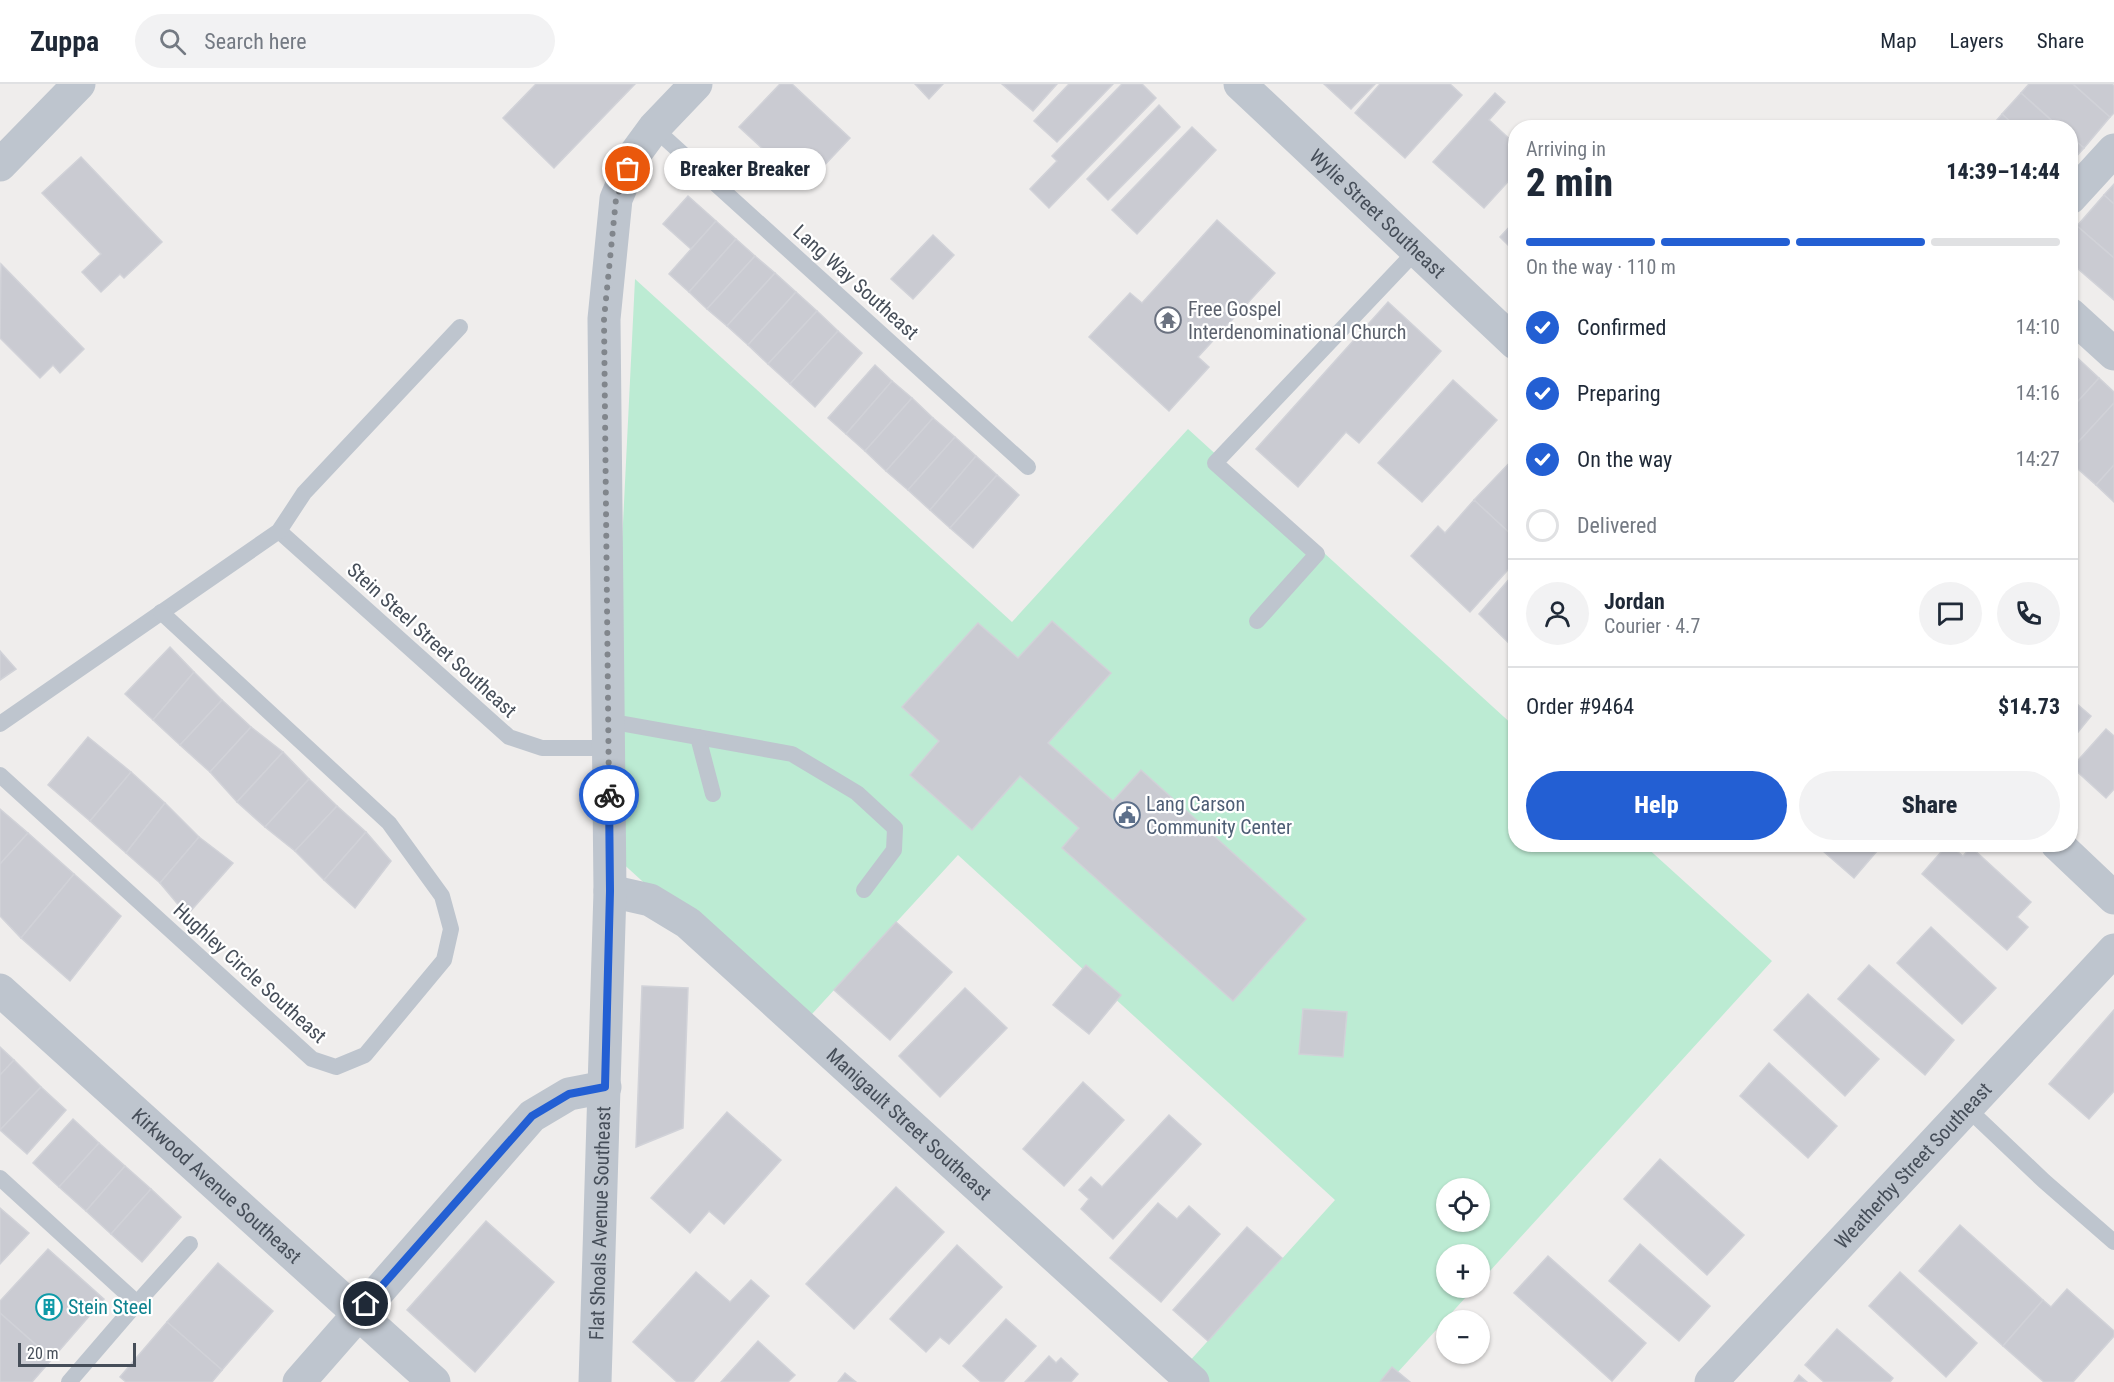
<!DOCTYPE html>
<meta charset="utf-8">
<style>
:root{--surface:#fff;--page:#f2f2f3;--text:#1f2937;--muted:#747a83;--line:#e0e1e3;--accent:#235fd3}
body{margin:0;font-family:"Roboto Condensed",sans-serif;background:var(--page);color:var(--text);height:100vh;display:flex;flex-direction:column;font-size:22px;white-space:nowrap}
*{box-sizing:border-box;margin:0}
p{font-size:20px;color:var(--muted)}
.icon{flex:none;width:33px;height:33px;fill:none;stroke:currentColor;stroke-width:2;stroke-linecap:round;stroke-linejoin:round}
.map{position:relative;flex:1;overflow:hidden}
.drawer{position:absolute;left:1508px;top:36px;width:570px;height:732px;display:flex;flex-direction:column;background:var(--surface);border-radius:24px;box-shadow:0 2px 4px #0004}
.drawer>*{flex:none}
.controls{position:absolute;left:1436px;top:1094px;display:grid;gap:12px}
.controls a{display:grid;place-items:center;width:54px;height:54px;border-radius:50%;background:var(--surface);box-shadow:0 2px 4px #0004;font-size:30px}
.scale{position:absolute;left:18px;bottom:15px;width:118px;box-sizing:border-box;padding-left:6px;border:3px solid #464e59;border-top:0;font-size:16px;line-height:21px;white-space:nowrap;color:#464e59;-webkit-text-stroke:4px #fff;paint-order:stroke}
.pin{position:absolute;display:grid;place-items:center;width:51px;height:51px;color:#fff;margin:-26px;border:3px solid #fff;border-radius:50%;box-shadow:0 2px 6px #0007}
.courier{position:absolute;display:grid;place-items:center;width:60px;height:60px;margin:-30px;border:4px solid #235fd3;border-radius:50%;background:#fff;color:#222;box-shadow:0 2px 8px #0007}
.bubble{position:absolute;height:42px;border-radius:21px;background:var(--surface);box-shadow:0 2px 4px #0004;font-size:20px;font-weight:800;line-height:42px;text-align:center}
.head em{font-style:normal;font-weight:800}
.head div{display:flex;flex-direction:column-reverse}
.head{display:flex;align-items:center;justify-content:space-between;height:102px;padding:0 18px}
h1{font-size:39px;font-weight:800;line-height:45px}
.bar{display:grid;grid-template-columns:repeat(4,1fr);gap:9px 6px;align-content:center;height:72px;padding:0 18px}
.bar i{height:8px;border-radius:4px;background:var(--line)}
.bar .current{background:var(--accent)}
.bar p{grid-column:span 4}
.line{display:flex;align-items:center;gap:15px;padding:0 18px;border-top:2px solid var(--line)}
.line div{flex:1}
.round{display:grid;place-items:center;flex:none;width:63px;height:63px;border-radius:32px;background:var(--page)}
ol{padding:0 18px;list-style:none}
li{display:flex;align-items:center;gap:18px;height:66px}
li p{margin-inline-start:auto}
li .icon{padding:6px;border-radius:50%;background:var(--accent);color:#fff;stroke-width:4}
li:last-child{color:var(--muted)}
li i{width:33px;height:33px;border:3px solid var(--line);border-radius:50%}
.button{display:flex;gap:12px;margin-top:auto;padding:12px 18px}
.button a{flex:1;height:69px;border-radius:36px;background:var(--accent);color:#fff;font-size:24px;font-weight:800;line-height:69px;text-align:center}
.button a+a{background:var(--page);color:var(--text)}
header{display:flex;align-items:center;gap:36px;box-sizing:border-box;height:84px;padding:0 30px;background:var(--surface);border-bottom:2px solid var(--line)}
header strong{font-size:28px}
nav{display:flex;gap:33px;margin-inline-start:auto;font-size:21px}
.search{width:420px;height:54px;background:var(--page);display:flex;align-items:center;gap:15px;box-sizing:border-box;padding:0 21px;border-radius:33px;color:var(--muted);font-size:22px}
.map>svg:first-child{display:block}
.green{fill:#bcebd3;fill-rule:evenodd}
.building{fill:#cacbd2;stroke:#d1d2d8;stroke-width:1.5}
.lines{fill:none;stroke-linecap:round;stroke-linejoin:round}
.lane{stroke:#bec5ce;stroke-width:16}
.street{stroke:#bec5ce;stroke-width:33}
.done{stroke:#81868c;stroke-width:6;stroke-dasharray:0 10.8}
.route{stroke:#235fd3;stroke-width:8}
.labels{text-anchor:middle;stroke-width:4.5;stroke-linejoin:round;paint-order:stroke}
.street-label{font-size:20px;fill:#464e59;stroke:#fff}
.worship-label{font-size:20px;fill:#5b616d;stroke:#fff;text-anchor:start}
.service-label{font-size:20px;fill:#4e5e75;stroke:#fff;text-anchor:start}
.culture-label{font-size:20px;fill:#0d838f;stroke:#fff;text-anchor:start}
</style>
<header>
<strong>Zuppa</strong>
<div class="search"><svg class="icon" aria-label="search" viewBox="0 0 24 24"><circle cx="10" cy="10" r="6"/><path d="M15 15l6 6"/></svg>Search here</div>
<nav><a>Map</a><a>Layers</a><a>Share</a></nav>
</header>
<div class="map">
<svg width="2114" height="1298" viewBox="0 0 2114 1298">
<rect width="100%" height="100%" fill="#efedec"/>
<!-- green -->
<path class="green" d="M635,195L1012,538L1188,345L1515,643V760L1644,761L1772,877L1479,1199V1170H1446V1203H1475L1389,1298H1187L1178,1290L1335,1116L958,771L801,942L607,765ZM1446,1104H1479V1137H1446Z"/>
<!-- building -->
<g class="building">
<polygon points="536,0 635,0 554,84 503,34"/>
<polygon points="780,0 792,0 850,54 804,103 739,43"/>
<polygon points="915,0 943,0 929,15"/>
<polygon points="1002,0 1057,0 1033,27"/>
<polygon points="1069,0 1113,0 1057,58 1034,37"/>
<polygon points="1122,0 1142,0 1156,14 1049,124 1030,105 1057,77 1052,72"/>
<polygon points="1324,0 1375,0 1351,25"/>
<polygon points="1380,0 1450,0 1462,11 1405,74 1355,29"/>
<polygon points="2029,0 2073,0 2110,33 2084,64 2070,52 2070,44 2060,44 2021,9"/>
<polygon points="2073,0 2112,0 2114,2 2114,29 2110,33"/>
<polygon points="1495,9 1505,18 1489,36 1515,60 1515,90 1484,124 1433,78"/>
<polygon points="2021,9 2060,44 2017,44 2002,30"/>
<polygon points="1159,21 1180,43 1108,116 1087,95"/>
<polygon points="2002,30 2017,44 1990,44"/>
<polygon points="1192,43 1216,66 1137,150 1112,126"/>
<polygon points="2070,52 2084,64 2070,79"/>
<polygon points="81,73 162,158 124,194 120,190 101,208 82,188 101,170 42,109"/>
<polygon points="2114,100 2114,120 2104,111"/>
<polygon points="2104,111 2114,120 2114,174 2077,142"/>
<polygon points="688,112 716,137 691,165 663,140"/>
<polygon points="1217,136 1275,189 1198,273 1209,283 1169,327 1089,253 1130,209 1142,219"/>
<polygon points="716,137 736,155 689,208 669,190"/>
<polygon points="1515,137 1515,168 1500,153"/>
<polygon points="2077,142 2114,174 2114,216 2070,178 2070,150"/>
<polygon points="933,151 954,171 913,215 891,195"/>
<polygon points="736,155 755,172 707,225 689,208"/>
<polygon points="755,172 775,189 727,242 707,225"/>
<polygon points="1,180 84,265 60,289 53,281 40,294 0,254"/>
<polygon points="775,189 796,208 748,261 727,242"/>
<polygon points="796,208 817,227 768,280 748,261"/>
<polygon points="1388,218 1441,267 1359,359 1346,348 1298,403 1256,365"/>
<polygon points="817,227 838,247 790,300 768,280"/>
<polygon points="838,247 862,269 815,323 790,300"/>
<polygon points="2070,267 2099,294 2070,326"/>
<polygon points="875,281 892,297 846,350 828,334"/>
<polygon points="2099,294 2114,308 2114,319 2070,367 2070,326"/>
<polygon points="1453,296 1497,336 1422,418 1378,379"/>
<polygon points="892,297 912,314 865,367 846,350"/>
<polygon points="912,314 933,334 886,387 865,367"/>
<polygon points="2114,319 2114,381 2096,401 2070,378 2070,367"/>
<polygon points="933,334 955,353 908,406 886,387"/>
<polygon points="955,353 976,372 930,426 908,406"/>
<polygon points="976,372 997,391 950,444 930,426"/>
<polygon points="1515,373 1515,454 1474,416"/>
<polygon points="2114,381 2114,418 2096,401"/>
<polygon points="997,391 1019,411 973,464 950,444"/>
<polygon points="1474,416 1515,454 1515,478 1470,528 1411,472 1438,442 1445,449"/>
<polygon points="1511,493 1515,496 1515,565 1479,530"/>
<polygon points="1052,537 1111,589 1048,659 1113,717 1141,686 1306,835 1233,917 1062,764 1079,744 1020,692 972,746 910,691 939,657 902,623 978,539 1018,574"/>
<polygon points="170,563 194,588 153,636 125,610"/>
<polygon points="0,567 16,585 0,596"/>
<polygon points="194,588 222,616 180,661 153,636"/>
<polygon points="2070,614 2091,632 2070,658"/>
<polygon points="222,616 251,643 210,688 180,661"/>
<polygon points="251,643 283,668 237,718 210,688"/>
<polygon points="2106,645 2114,652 2114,705 2106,714 2072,683"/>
<polygon points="88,653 131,688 90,737 48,701"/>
<polygon points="283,668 309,695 265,743 237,718"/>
<polygon points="131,688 165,719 126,769 90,737"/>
<polygon points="309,695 337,722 295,767 265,743"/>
<polygon points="165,719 199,753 160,799 126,769"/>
<polygon points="337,722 366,748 324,796 295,767"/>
<polygon points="0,725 28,749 0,780"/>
<polygon points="366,748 391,777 355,824 324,796"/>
<polygon points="28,749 74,790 21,854 0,832 0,780"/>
<polygon points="199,753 233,779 187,831 160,799"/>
<polygon points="1815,760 1883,760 1854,794"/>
<polygon points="1948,760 1963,772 1971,763 2031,818 2017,833 2028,843 2007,866 1922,790"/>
<polygon points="74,790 121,832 70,897 21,854"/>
<polygon points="896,838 952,888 890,956 834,906"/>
<polygon points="1931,843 1996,904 1962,940 1897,879"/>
<polygon points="1086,881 1121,911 1089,950 1053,921"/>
<polygon points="1869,881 1954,956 1925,991 1838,915"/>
<polygon points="642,902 688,904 683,1044 636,1063"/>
<polygon points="965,904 1007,944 940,1013 899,972"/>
<polygon points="1808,910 1879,975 1845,1012 1774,946"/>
<polygon points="1303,925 1347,928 1343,973 1299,970"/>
<polygon points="2114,926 2114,1007 2089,1035 2049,1000"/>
<polygon points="0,963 14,976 0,991"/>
<polygon points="14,976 41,1003 0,1046 0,991"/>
<polygon points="1769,979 1837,1042 1808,1074 1740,1012"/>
<polygon points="1083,998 1124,1036 1064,1102 1023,1065"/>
<polygon points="41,1003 66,1026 27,1070 0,1046"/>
<polygon points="727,1028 781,1076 724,1140 709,1127 690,1149 651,1114"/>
<polygon points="1169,1031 1201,1060 1113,1155 1081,1125 1089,1115 1079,1106 1091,1093 1102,1103"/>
<polygon points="73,1035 99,1059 59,1103 33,1079"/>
<polygon points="99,1059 125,1082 86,1127 59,1103"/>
<polygon points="1660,1075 1744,1151 1707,1191 1624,1115"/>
<polygon points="125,1082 151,1105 111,1150 86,1127"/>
<polygon points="896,1103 944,1148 854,1245 806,1200"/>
<polygon points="151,1105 181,1133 142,1178 111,1150"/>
<polygon points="1158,1119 1177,1135 1189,1122 1220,1150 1161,1218 1110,1174"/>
<polygon points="0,1124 29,1149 0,1180"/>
<polygon points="486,1137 554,1198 475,1288 407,1226"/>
<polygon points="1960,1141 2043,1216 2003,1262 1919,1187"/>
<polygon points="1247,1143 1282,1174 1208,1257 1173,1226"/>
<polygon points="1640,1160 1710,1222 1679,1257 1609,1197"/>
<polygon points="957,1161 1002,1203 949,1260 940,1253 926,1268 890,1235"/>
<polygon points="48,1165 104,1215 52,1275 0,1229 0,1217"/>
<polygon points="1548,1172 1646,1259 1612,1297 1514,1209"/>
<polygon points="218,1179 273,1227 222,1286 167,1238"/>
<polygon points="696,1188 730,1218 751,1196 769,1212 693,1298 677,1298 633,1258"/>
<polygon points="1900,1188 1977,1259 1946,1293 1869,1222"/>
<polygon points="2067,1205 2114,1247 2114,1252 2073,1298 2044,1298 2003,1262 2043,1216 2051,1223"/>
<polygon points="0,1229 52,1275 32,1298 0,1298"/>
<polygon points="1006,1235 1036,1262 1003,1298 981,1298 963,1282"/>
<polygon points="167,1238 222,1286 212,1298 126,1298 120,1293"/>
<polygon points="1837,1245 1893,1294 1890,1298 1824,1298 1805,1281"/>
<polygon points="758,1257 795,1291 788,1298 721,1298"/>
<polygon points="1049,1272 1056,1279 1061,1274 1078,1290 1071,1298 1025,1298"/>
<polygon points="1392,1283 1410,1298 1380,1298"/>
<polygon points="845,1289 856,1298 838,1298"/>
<polygon points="1799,1291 1807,1298 1794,1298"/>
</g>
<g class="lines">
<!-- lane -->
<g class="lane">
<polyline points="654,44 1028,383"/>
<polyline points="279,447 509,653 542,664 608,664"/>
<polyline points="1257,537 1317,470 1215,379 1416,167"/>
<polyline points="608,637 792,670 857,709 895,744 894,766 864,806"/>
<polyline points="0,640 279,447 304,409 460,243"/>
<polyline points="698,653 713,710"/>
<polyline points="0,691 312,975 336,983 365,971 444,876 451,845 442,812 389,739 161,528"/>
<polyline points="1967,1024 2044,1097 2114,1158"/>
<polyline points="0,1094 137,1219 69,1298"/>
<polyline points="137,1219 190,1160"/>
</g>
<!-- street -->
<g class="street">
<path id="s1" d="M1240,0L1515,259"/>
<polyline points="0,81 79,0"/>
<polyline points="2070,114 2114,66"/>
<polyline points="2070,230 2114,270"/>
<polyline points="2057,760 2114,814"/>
<path id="s2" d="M610,807L650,816L688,839L1193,1298"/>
<path id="s3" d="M0,906L434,1298"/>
<polyline points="299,1298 532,1032 569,1010 605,1003"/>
<path id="s4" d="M595,1298L610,807L604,235L616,115L635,70L654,44L696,0"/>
<path id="s5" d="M1711,1298L2114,866"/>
</g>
</g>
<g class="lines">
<!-- done -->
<polyline class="done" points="609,711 604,235 616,115 628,85"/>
<!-- route -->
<polyline class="route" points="366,1220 532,1032 569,1010 605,1003 610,807 609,711"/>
</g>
<!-- icons -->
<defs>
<g id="temple-ring" transform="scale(1.35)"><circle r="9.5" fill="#fff" stroke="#6b7280" stroke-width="1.5"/><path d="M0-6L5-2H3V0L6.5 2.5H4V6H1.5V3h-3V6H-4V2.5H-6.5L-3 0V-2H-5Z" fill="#6b7280"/></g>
<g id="civic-ring" transform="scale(1.35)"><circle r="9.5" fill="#fff" stroke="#5c6f8a" stroke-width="1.5"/><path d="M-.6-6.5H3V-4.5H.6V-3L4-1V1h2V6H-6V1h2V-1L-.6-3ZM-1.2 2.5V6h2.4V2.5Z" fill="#5c6f8a"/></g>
<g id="building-ring" transform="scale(1.35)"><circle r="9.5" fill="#fff" stroke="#0f9aa8" stroke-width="1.5"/><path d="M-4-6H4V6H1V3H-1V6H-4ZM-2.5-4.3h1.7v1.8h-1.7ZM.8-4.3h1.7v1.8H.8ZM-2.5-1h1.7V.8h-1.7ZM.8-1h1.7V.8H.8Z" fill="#0f9aa8"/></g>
</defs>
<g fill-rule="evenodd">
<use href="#temple-ring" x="1168" y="236"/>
<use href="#civic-ring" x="1127" y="731"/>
<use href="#building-ring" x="49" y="1223"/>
</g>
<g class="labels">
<!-- street labels -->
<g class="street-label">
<text dy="7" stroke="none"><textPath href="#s1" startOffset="189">Wylie Street Southeast</textPath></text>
<text transform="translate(856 198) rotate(42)" y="7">Lang Way Southeast</text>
<text transform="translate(432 556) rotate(42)" y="7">Stein Steel Street Southeast</text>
<text transform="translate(250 889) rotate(42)" y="7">Hughley Circle Southeast</text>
<text dy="7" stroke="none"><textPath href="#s2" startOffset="384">Manigault Street Southeast</textPath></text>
<text dy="7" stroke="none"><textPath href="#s5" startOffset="296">Weatherby Street Southeast</textPath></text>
<text dy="7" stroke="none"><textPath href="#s3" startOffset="292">Kirkwood Avenue Southeast</textPath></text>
<text dy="7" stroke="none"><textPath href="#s4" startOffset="159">Flat Shoals Avenue Southeast</textPath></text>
</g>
<!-- worship labels -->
<g class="worship-label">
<text x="1188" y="232">Free Gospel<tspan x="1188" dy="23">Interdenominational Church</tspan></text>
</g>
<!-- service labels -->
<g class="service-label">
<text x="1146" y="727">Lang Carson<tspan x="1146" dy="23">Community Center</tspan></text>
</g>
<!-- culture labels -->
<g class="culture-label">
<text x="68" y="1230">Stein Steel</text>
</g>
</g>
</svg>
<div class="controls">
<a><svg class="icon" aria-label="locate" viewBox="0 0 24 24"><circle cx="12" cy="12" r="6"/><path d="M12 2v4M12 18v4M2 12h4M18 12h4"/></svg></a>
<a>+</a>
<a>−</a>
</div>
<div class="scale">20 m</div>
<div class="pin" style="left:628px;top:85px;background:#ea580c"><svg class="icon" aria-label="bag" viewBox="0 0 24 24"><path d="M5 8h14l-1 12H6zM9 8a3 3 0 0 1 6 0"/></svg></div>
<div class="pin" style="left:366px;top:1220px;background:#1f2937"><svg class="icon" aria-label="home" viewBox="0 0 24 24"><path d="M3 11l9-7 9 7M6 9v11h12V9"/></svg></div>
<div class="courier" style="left:609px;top:711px"><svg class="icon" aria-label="bike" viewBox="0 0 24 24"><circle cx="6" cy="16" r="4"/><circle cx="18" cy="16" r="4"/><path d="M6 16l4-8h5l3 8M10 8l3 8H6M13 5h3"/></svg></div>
<div class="bubble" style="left:664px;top:64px;width:162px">Breaker Breaker</div>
<section class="drawer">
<div class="head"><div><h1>2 min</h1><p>Arriving in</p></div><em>14:39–14:44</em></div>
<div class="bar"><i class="current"></i><i class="current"></i><i class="current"></i><i></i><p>On the way · 110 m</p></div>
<ol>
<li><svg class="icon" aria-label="check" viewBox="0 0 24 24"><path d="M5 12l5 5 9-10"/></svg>Confirmed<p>14:10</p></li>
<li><svg class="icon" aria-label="check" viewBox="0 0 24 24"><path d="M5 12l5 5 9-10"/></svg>Preparing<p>14:16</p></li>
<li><svg class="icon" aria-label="check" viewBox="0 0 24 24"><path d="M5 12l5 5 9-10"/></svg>On the way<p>14:27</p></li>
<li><i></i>Delivered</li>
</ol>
<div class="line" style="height:108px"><a class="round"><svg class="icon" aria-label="person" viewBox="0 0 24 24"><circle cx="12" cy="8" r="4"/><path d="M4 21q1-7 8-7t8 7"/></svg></a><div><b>Jordan</b><p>Courier · 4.7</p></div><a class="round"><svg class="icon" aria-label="chat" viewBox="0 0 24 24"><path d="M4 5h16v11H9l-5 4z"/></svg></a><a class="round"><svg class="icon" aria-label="phone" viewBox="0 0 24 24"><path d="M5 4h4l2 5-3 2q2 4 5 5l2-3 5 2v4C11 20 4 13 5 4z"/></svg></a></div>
<div class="line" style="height:78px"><div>Order #9464</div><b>$14.73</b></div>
<div class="button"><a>Help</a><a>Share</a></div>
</section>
</div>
